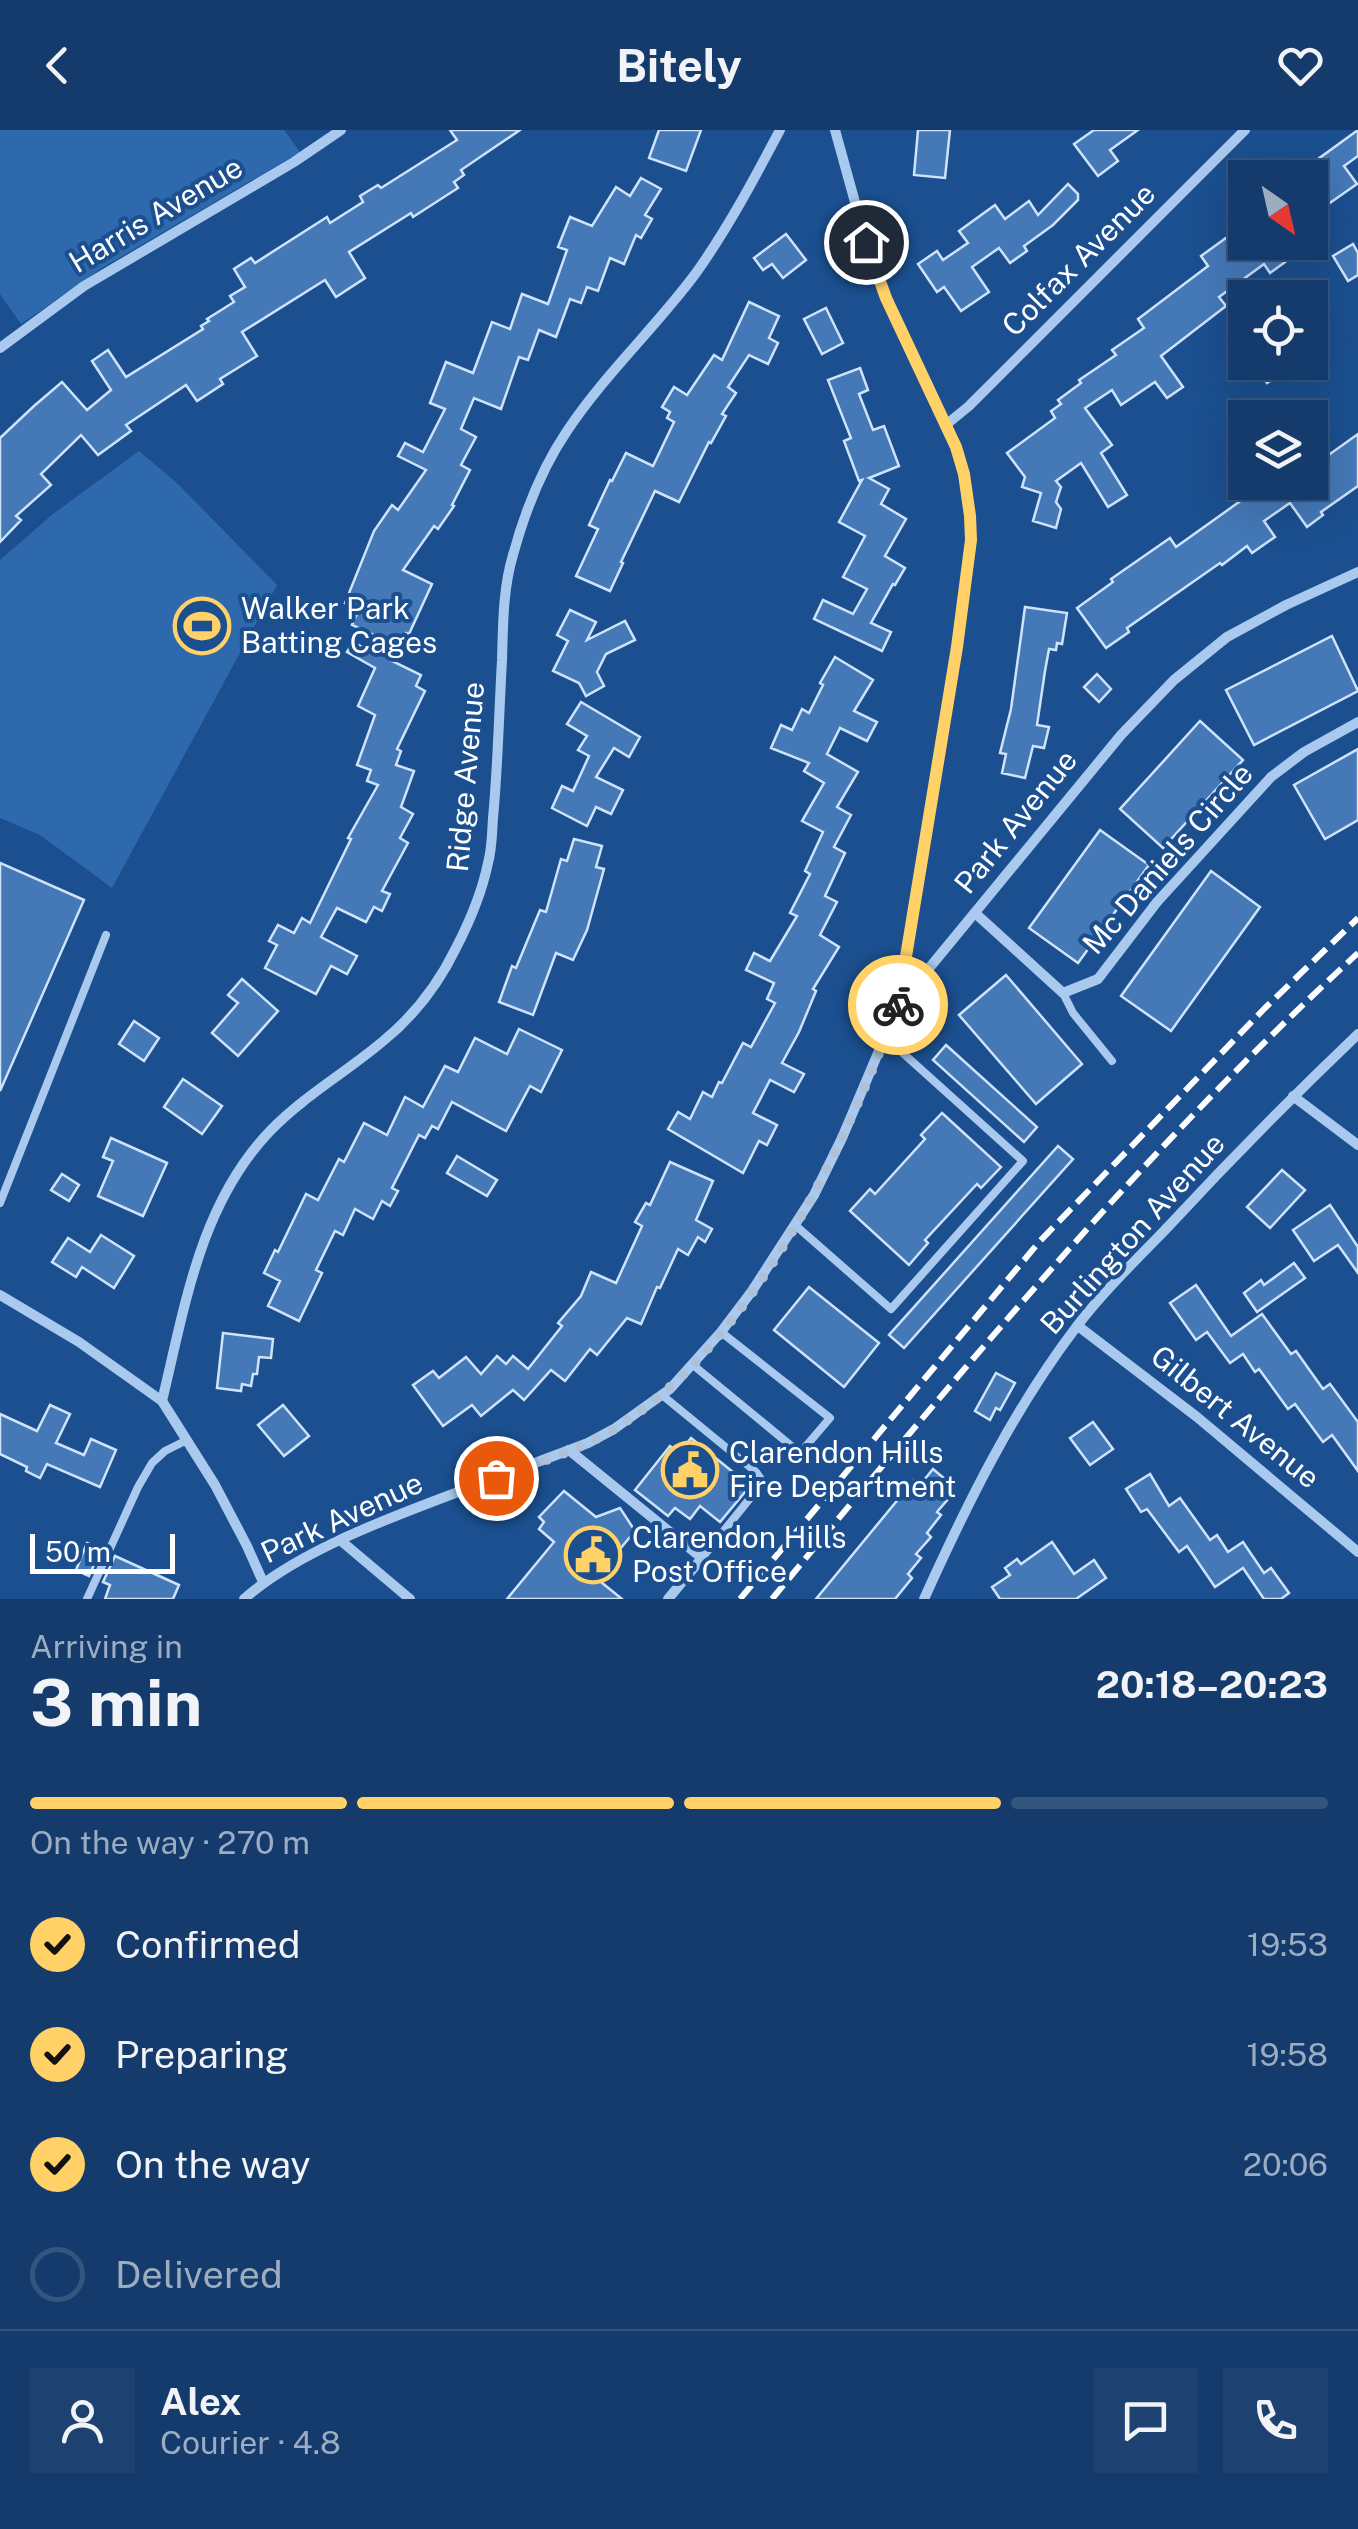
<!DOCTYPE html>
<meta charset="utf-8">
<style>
:root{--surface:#143b6b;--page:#1d4271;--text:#f1f3f6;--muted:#9dadc1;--line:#33557e;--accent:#ffd166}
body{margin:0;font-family:"Public Sans",sans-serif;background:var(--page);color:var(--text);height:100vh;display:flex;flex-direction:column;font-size:38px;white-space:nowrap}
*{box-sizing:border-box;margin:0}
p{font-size:32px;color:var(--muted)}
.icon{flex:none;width:55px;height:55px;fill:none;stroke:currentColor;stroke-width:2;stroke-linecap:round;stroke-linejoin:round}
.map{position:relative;height:1469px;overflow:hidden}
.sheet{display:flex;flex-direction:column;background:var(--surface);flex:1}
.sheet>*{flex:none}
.needle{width:65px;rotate:146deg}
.fabs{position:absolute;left:1228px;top:30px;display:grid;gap:20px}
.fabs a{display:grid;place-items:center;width:100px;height:100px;border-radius:0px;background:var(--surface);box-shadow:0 10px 40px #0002,0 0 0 2px var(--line);font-size:50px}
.scale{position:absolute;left:30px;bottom:25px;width:145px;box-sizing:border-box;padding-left:10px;border:5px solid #fff;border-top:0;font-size:28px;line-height:35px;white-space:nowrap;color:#fff;-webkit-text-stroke:8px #1b4f8f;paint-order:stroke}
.pin{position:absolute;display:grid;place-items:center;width:85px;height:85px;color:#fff;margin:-42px;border:5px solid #fff;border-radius:50%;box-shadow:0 2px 10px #0007}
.courier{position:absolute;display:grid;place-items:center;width:100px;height:100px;margin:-50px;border:8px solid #ffd166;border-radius:50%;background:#fff;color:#222;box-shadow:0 2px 12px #0007}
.headline em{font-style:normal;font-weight:700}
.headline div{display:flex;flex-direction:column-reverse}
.headline{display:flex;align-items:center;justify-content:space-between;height:170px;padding:0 30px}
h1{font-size:65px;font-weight:700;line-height:75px}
.bar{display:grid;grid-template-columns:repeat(4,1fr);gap:15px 10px;align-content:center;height:120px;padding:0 30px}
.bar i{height:12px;border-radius:8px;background:var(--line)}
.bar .selected{background:var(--accent)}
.bar p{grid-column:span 4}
.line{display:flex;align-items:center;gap:25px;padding:0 30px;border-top:2px solid var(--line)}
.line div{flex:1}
.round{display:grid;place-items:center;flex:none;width:105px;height:105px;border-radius:0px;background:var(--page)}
ol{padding:0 30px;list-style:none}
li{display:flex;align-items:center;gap:30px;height:110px}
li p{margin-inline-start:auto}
li .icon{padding:10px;border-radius:50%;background:var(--accent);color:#111;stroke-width:4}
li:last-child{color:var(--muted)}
li i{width:55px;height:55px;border:5px solid var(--line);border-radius:50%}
header{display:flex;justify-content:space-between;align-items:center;height:130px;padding:0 30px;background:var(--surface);font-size:45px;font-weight:700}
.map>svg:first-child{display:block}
.green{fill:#2e69ad}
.building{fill:#4478b7;stroke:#cfe3fa;stroke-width:2.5}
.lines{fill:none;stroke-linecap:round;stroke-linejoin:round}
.lane{stroke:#a9c9ee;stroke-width:8}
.street{stroke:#a9c9ee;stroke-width:10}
.rail{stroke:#fff;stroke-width:6;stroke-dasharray:18 8;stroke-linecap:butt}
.done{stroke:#afc1d8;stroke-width:10;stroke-dasharray:0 18}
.route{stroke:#ffd166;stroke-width:12}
.labels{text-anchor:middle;stroke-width:8;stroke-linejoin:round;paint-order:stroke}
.street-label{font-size:30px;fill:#fff;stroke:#1b4f8f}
.poi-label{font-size:30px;fill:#fff;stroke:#1b4f8f;text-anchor:start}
</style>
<header><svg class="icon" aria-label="back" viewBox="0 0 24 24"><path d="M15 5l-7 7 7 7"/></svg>Bitely<svg class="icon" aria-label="heart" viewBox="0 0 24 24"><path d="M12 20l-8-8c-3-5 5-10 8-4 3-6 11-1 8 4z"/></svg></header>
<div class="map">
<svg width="1358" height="1469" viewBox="0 0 1358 1469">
<rect width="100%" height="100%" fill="#1b4f8f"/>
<!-- green -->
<g class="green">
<polygon points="0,0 284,0 300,22 102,138 21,194 0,164"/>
<polygon points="139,321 179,355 277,455 112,758 40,705 0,688 0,430 53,384"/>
</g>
<!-- building -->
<g class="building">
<polygon points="450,0 520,0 461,40 464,45 454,52 458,58 413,87 411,83 349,122 365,148 336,167 325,150 242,202 257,226 220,249 223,254 197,271 186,255 126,295 131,301 98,325 81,305 41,344 51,355 16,386 21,390 0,412 0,308 34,276 62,252 87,280 111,260 92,231 108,220 126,247 203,199 201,196 209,191 207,189 234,172 230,166 245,157 234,139 251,128 255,133 327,87 330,93 363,72 360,66 378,55 381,58 457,10"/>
<polygon points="659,0 701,0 686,41 649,28"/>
<polygon points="918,0 950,0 945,48 914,45"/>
<polygon points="1094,0 1138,0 1110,20 1118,31 1098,46 1074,14"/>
<polygon points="1358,0 1358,26 1344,36 1357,54 1314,84 1314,32"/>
<polygon points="641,48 661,59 645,85 652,89 641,108 636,105 624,134 610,128 598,161 587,157 581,173 570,169 556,207 539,200 528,230 519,227 501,279 474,268 461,299 476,307 461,335 470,340 452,375 454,376 438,399 434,396 403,440 432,454 409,504 406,503 390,530 421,545 416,556 425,561 397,619 401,621 396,635 414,641 401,677 413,684 400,708 408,713 382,761 390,764 382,781 374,777 366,792 337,778 321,807 357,826 347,844 331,836 316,864 265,838 277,815 269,811 278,795 294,803 302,788 310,793 351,709 348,708 378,655 367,651 371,640 357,635 375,585 358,576 375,538 347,522 353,512 368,520 376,506 352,495 359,479 345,473 374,401 392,375 398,380 426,340 398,326 405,313 423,322 445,279 430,273 446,232 473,243 492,192 510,199 522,164 548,174 567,120 558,117 570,87 592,96 616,57 630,66"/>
<polygon points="1068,54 1078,64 1078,70 1053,95 1024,116 1027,121 1010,133 999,118 972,137 989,162 961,181 944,157 937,162 918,134 937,121 943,130 968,113 959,101 995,75 1005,89 1029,71 1038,85"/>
<polygon points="786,104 806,130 783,148 772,134 763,140 754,128"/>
<polygon points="1230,105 1236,114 1292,112 1299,122 1270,143 1264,134 1219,167 1226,176 1161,226 1183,257 1167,268 1155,252 1121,275 1112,260 1085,278 1112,315 1101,323 1127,365 1108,377 1081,333 1056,351 1061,357 1056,372 1061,379 1056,398 1033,391 1041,363 1022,357 1025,347 1007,323 1055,288 1051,281 1061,274 1058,270 1081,253 1079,250 1116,225 1112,220 1144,198 1138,189 1208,136 1201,126"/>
<polygon points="1353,114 1358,123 1358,145 1348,151 1333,126"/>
<polygon points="749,172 779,186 769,208 778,213 768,234 749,225 728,257 736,263 722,284 726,286 711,313 709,312 679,372 655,361 621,432 623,433 610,461 576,446 598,399 589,395 610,350 612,351 626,323 653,336 674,292 667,288 670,282 662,277 674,257 687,265 714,225 722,230"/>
<polygon points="826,178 843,213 822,224 804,189"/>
<polygon points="1252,232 1273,232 1281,244 1267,253"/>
<polygon points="860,238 868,260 859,264 873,300 884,296 899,336 869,348 889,359 881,374 906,389 885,426 905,438 895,455 893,454 871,493 891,502 882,521 814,489 823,470 853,484 867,459 843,447 865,406 839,392 862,350 859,351 844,311 851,308 828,250"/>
<polygon points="1358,304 1358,356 1321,382 1323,385 1307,397 1290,373 1264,391 1275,407 1252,423 1247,416 1222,435 1220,433 1127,498 1129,502 1106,518 1077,478 1113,452 1111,449 1170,408 1176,417 1267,352 1310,352 1310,318 1321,310 1330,324"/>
<polygon points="1025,477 1067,483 1062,514 1057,513 1056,520 1049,519 1045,541 1037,595 1049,597 1044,618 1033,616 1025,648 1002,643 1006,624 1000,623 1011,579"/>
<polygon points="570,480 596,492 587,510 625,491 635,510 606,524 597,542 604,556 586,566 579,553 553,541 568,511 557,505"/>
<polygon points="1332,506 1358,561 1254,615 1226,560"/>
<polygon points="835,527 873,550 854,581 877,592 867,611 840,598 827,624 858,642 837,677 851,685 834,717 845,723 825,766 837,772 820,805 839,817 813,859 816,861 799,902 782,933 804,944 794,962 770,950 753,983 777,995 767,1015 759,1011 743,1043 668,999 678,982 690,989 703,962 712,967 719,952 722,953 743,913 751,917 775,873 767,869 774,853 746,840 754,823 770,831 797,786 790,783 810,744 805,741 823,702 802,691 824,653 804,641 809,633 771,618 781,595 792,600 802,579 809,583 823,555 820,553"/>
<polygon points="1097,544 1111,559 1099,572 1084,557"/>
<polygon points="581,572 640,607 629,627 614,618 596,647 623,660 611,684 596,677 587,696 552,678 562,656 573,661 589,626 578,620 587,606 567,594"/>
<polygon points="1200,591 1243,630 1163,718 1120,679"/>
<polygon points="1358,619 1358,690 1325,709 1294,655"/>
<polygon points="1100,700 1149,735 1078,833 1029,798"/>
<polygon points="574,709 602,716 596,737 604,739 587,800 573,830 556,823 533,885 499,872 512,836 516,838 540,780 546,782 561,729 567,731"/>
<polygon points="0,733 84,770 0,961"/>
<polygon points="1211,741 1260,777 1171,901 1121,866"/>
<polygon points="1006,845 1082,934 1036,974 959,885"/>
<polygon points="242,849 278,881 238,926 212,903 238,873 228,865"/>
<polygon points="134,891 159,908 144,931 119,914"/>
<polygon points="519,899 562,920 541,962 530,956 506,1001 452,972 438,999 432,996 425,1008 419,1005 392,1058 398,1061 390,1076 382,1071 373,1089 355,1079 343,1105 335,1101 316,1140 322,1143 299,1191 268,1176 280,1151 264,1143 275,1120 278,1122 306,1064 318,1070 339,1029 344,1032 364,993 387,1005 405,967 423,977 445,936 458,942 475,908 507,924"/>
<polygon points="946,915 1037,997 1024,1012 933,930"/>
<polygon points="183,949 222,976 202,1004 164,977"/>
<polygon points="942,983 1001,1037 981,1058 977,1054 925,1110 928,1113 909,1135 850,1081 870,1059 875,1064 925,1009 921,1005"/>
<polygon points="111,1008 167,1033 143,1086 98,1066 113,1031 103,1027"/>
<polygon points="1058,1016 1073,1029 904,1218 889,1205"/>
<polygon points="457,1026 497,1050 487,1066 447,1043"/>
<polygon points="670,1032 713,1051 696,1090 712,1099 705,1112 698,1107 688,1125 678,1119 660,1158 657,1157 641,1194 627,1188 597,1225 590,1219 565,1251 551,1240 524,1270 513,1260 481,1286 472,1275 443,1296 413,1255 433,1241 439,1248 466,1227 481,1244 497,1226 506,1234 513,1226 528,1239 562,1196 558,1193 581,1166 591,1142 616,1153 642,1096 635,1092 646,1073 650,1075"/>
<polygon points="1282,1040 1305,1060 1270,1098 1247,1077"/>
<polygon points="62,1044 79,1055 69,1071 51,1060"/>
<polygon points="1330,1075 1358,1117 1358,1143 1338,1115 1314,1131 1293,1100"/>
<polygon points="101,1105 134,1126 114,1158 82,1137 76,1147 52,1132 68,1108 90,1122"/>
<polygon points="1294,1133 1305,1148 1257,1182 1244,1163 1261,1150 1264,1155"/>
<polygon points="1196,1155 1231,1206 1262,1184 1291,1224 1296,1221 1323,1259 1330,1254 1358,1292 1358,1341 1332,1305 1323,1312 1295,1274 1288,1279 1259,1239 1255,1242 1243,1224 1230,1233 1207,1202 1196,1210 1170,1173"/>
<polygon points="809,1157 879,1213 844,1257 774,1200"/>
<polygon points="223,1203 273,1209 271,1228 259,1227 257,1244 253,1244 251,1256 242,1254 241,1261 217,1258"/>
<polygon points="996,1243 1015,1253 1000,1280 996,1278 990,1290 975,1281"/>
<polygon points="50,1275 70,1284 56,1313 84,1325 91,1309 116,1320 100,1357 47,1334 40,1348 26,1341 27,1337 0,1324 0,1284 37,1301"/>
<polygon points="283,1275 309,1306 284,1326 258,1295"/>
<polygon points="1093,1292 1113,1319 1090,1335 1070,1308"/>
<polygon points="691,1308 750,1356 720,1392 700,1376 690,1389 675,1378 668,1386 635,1360 670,1316 679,1323"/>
<polygon points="933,1339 952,1355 945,1364 949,1368 937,1382 941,1385 927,1403 931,1407 916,1424 921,1428 908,1444 912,1448 895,1469 816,1469 914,1350 920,1355"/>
<polygon points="1150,1344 1169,1376 1180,1368 1210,1410 1217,1405 1228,1422 1243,1412 1264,1443 1271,1438 1289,1463 1281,1469 1264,1469 1243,1438 1215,1457 1187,1416 1179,1422 1147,1379 1141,1382 1126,1359"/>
<polygon points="564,1361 596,1387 620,1378 635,1401 596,1448 622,1469 507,1469 554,1412 539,1399 544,1392 539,1387"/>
<polygon points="1052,1412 1074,1444 1094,1430 1106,1448 1076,1469 1000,1469 992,1457 1010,1445 1005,1438 1017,1429 1021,1434"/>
<polygon points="87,1413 101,1419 89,1446 76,1440"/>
<polygon points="115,1426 179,1455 173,1469 105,1469 110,1455 103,1452"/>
</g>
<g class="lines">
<!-- lane -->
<g class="lane">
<polyline points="1063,863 1073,883 1112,931"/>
<polyline points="0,1073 106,805"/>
<polyline points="795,1095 891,1179 1023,1031 885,907"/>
<polyline points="693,1235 800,1323 830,1288 721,1202"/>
<polyline points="662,1265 756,1342 763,1352 702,1428"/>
<polyline points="87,1469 138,1357 152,1333 165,1321 187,1310"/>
</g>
<!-- street -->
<g class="street">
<polyline points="835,0 866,112 886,169 956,317 964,344 970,387 971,409 957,517 898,875"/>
<polyline points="0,218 84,156 294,32 341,0"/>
<polyline points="947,294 969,276 1245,0"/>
<polyline points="975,783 1063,863 1098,849 1157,772 1271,647 1304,622 1358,592"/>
<polyline points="1293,966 1358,1015"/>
<polyline points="0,1165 79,1212 162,1271 215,1355 247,1416 263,1452"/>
<polyline points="1078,1196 1197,1287 1358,1422"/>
<path d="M162,1271C185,1176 200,1074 270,1001C304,966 345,943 382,912C413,887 439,853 456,818C470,791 482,762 488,733C492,719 492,703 493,688C498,635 499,582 502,530C503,495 503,458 513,425C525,381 542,338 567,301C605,244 656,197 696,143C728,98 754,49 780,0"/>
<polyline points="569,1320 702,1428 668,1469"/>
<polyline points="340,1410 410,1469"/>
<path d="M244,1469C297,1422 384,1390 450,1365C496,1348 542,1330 588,1313L614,1299L670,1259L721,1202L752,1161L814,1065L842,1008L898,876L1121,605L1174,550L1227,507L1286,475L1358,442"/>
<path d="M924,1469C967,1374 1013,1280 1077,1196C1103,1162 1135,1131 1165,1100C1227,1033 1292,967 1358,904"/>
</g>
<!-- rail -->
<g class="rail">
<polyline points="740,1469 1040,1111 1265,878 1358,788"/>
<path d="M772,1469C957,1245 1144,1020 1358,823"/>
</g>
</g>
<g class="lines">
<!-- done -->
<path class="done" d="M496,1348C536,1333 579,1321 616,1298C752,1213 843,1021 898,875"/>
<!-- route -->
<polyline class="route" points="866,112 886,168 956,317 964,344 970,386 971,410 957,517 898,875"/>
</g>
<!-- icons -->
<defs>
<g id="stadium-ring" transform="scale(2.875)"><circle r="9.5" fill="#1b4f8f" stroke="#ffd166" stroke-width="1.5"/><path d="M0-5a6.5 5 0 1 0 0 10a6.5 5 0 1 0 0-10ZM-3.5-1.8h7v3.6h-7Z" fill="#ffd166"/></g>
<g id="civic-ring" transform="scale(2.875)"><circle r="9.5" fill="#1b4f8f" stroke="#ffd166" stroke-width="1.5"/><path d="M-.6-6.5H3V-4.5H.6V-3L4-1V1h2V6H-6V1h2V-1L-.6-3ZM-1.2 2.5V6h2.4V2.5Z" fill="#ffd166"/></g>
</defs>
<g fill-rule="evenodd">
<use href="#stadium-ring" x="202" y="496"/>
<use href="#civic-ring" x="690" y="1340"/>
<use href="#civic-ring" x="593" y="1425"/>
</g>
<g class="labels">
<!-- street labels -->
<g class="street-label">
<text transform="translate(156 85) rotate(-31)" y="10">Harris Avenue</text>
<text transform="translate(1079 130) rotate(-45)" y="10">Colfax Avenue</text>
<text transform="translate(466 647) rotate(-85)" y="10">Ridge Avenue</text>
<text transform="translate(1016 692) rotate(-51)" y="10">Park Avenue</text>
<text transform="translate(1168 729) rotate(-49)" y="10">Mc Daniels Circle</text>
<text transform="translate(1133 1104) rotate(-48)" y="10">Burlington Avenue</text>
<text transform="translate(1235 1287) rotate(39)" y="10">Gilbert Avenue</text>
<text transform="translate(342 1388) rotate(-25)" y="10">Park Avenue</text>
</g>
<!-- poi labels -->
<g class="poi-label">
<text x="241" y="489">Walker Park<tspan x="241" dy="34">Batting Cages</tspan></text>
<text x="729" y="1333">Clarendon Hills<tspan x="729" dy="34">Fire Department</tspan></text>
<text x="632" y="1418">Clarendon Hills<tspan x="632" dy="34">Post Office</tspan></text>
</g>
</g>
</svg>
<div class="fabs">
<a><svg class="needle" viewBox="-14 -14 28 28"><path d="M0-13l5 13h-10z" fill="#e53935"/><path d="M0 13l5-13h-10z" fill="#9dadc1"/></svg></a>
<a><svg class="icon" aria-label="locate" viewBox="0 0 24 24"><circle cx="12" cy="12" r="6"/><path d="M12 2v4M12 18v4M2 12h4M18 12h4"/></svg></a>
<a><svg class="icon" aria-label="layers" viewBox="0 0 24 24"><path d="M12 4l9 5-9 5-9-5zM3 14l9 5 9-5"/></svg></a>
</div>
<div class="scale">50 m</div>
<div class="pin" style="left:496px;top:1348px;background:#ea580c"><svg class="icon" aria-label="bag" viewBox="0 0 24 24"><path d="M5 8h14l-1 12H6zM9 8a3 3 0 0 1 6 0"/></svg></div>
<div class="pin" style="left:866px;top:112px;background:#1f2937"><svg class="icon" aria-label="home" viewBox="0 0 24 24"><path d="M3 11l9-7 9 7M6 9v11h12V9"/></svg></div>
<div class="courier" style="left:898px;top:875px"><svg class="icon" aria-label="bike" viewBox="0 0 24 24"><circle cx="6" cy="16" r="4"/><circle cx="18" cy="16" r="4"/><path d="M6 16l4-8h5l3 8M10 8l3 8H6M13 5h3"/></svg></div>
</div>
<section class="sheet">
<div class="headline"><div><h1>3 min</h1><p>Arriving in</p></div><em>20:18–20:23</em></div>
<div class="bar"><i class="selected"></i><i class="selected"></i><i class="selected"></i><i></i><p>On the way · 270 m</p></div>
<ol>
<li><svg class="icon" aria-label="check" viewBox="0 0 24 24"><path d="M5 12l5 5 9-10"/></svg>Confirmed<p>19:53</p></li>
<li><svg class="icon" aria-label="check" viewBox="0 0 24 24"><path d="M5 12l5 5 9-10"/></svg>Preparing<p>19:58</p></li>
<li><svg class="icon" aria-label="check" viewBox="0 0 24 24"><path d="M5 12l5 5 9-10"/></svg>On the way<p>20:06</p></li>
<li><i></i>Delivered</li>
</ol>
<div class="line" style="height:180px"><a class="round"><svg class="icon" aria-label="person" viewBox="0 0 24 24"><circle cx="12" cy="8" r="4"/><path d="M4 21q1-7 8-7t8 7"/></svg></a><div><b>Alex</b><p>Courier · 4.8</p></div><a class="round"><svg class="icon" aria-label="chat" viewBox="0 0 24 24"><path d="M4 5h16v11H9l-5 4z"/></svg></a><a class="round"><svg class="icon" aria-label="phone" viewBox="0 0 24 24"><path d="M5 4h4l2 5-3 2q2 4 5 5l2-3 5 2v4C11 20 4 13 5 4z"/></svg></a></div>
</section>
